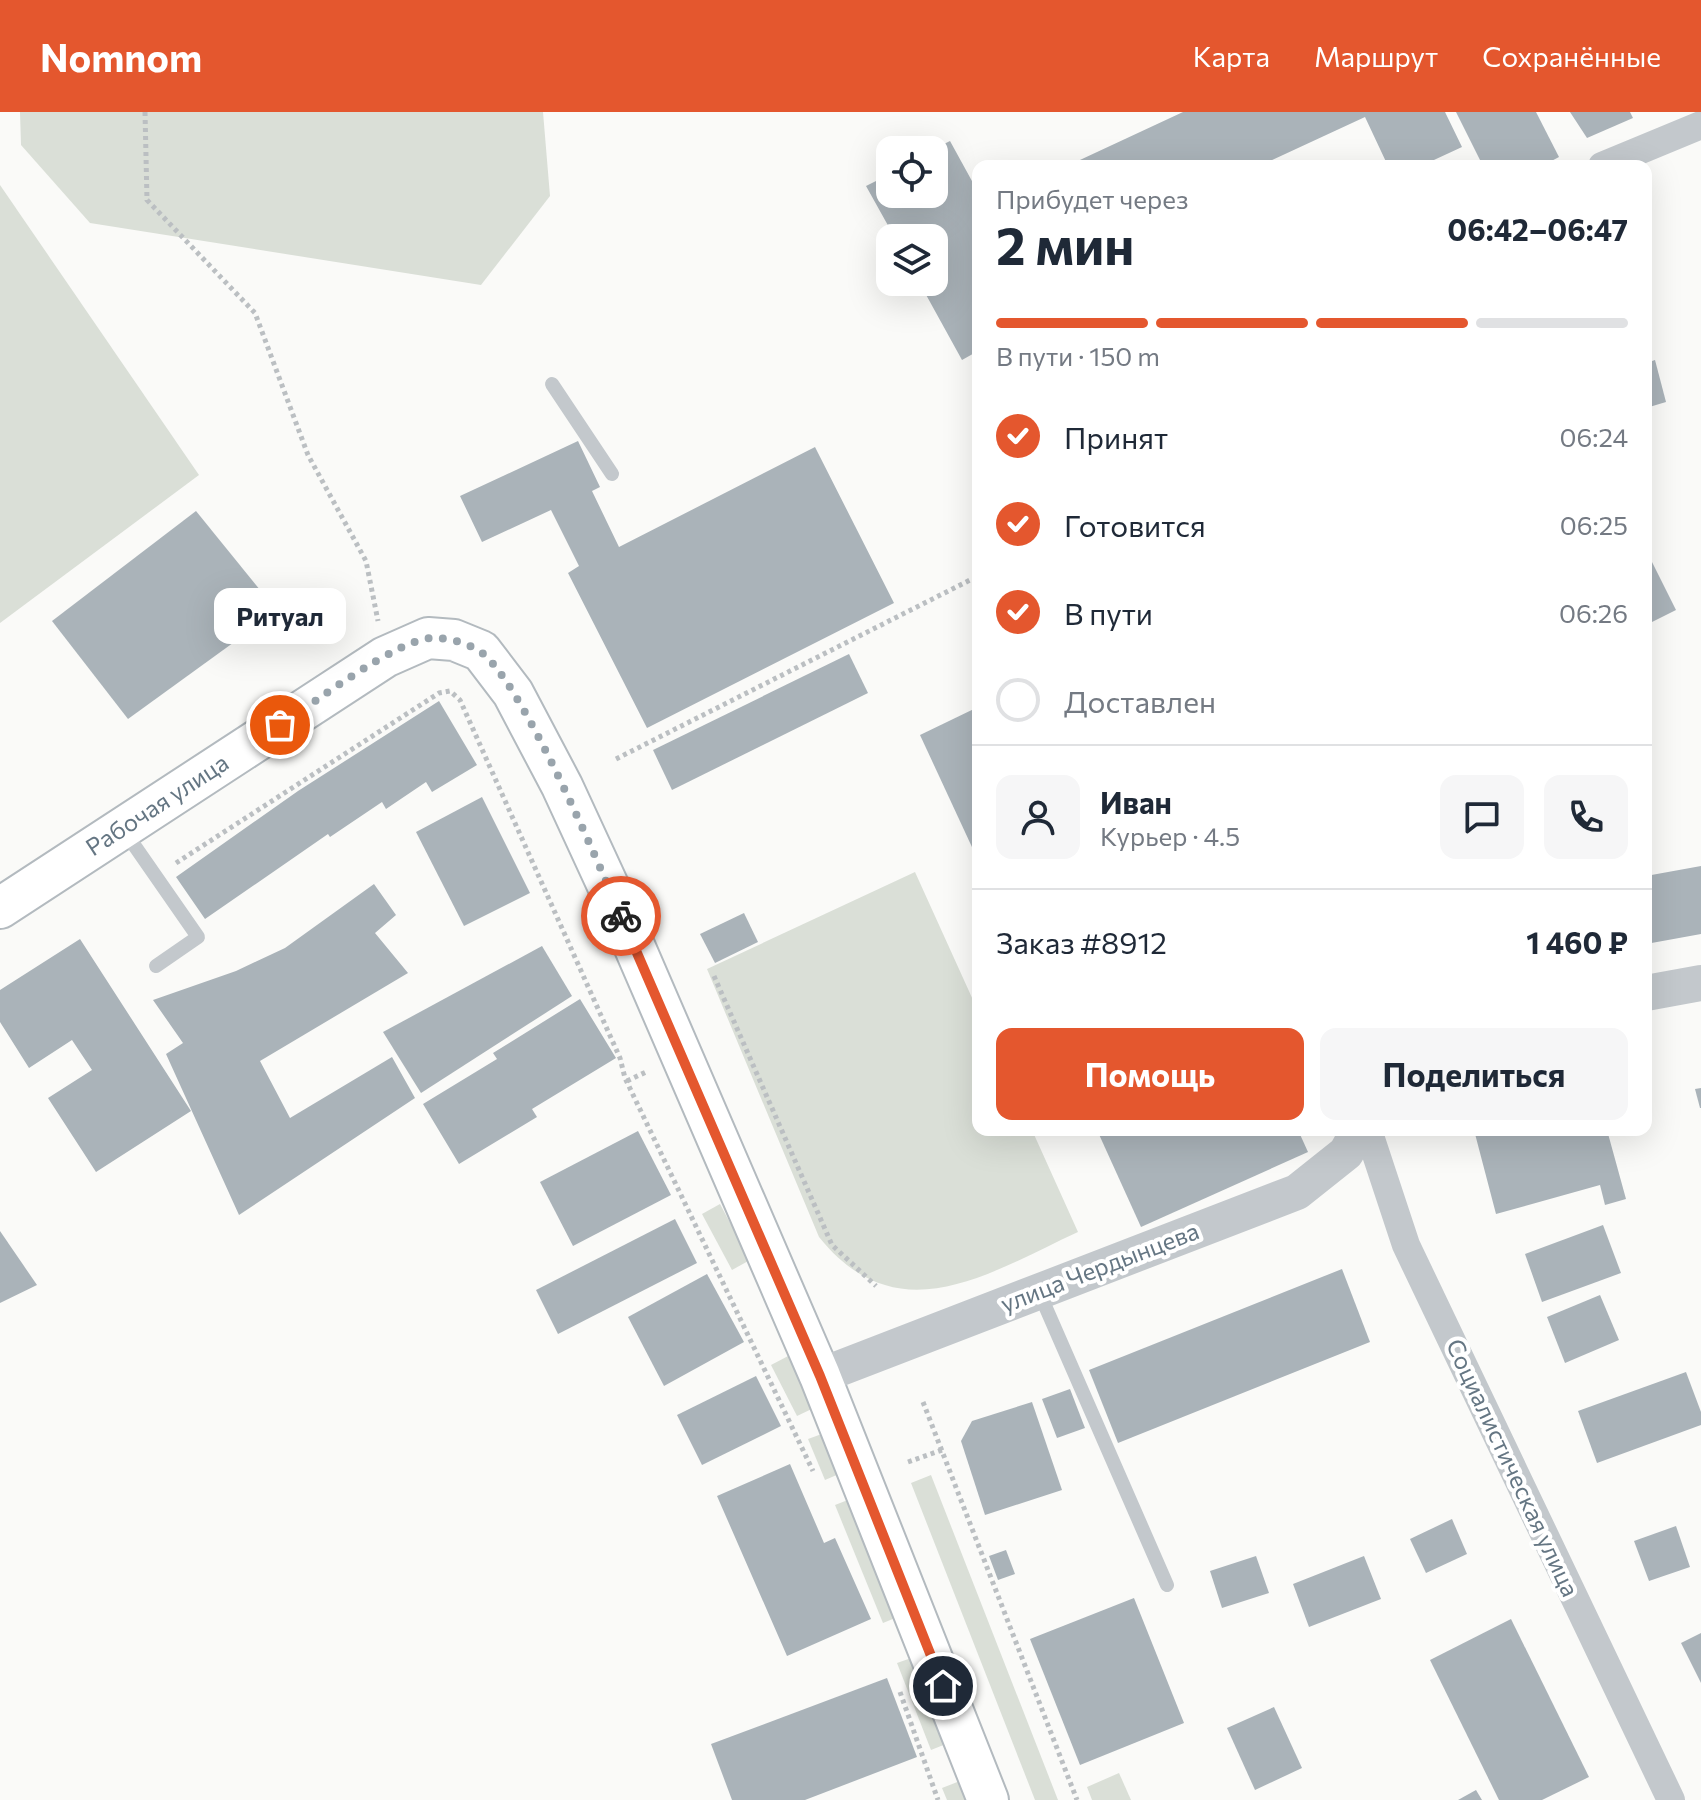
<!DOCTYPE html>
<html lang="ru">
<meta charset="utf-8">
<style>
:root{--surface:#fff;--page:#f6f6f7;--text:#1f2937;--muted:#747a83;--line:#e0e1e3;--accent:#e4572e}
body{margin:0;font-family:Commissioner,sans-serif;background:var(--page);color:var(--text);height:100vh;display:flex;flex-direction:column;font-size:30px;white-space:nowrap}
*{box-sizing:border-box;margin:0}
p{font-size:26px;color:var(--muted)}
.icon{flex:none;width:44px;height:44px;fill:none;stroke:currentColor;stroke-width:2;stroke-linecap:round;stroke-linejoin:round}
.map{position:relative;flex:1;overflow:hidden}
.side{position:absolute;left:972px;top:48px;width:680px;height:976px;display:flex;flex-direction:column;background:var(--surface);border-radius:16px;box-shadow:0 8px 32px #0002}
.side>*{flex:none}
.controls{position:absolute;left:876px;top:24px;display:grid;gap:16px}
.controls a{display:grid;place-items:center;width:72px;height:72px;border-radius:16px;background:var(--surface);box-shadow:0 8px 32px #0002;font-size:40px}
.pin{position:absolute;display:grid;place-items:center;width:68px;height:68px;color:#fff;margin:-34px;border:4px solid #fff;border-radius:50%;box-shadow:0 2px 8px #0007}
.courier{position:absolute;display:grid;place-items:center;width:80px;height:80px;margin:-40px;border:6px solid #e4572e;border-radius:50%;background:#fff;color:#222;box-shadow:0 2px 10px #0007}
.bubble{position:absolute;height:56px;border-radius:16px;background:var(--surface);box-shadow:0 8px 32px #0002;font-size:26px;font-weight:700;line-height:56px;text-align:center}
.head em{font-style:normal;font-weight:700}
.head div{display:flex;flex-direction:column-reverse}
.head{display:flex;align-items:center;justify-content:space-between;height:136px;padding:0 24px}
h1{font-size:52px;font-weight:700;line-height:60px}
.bar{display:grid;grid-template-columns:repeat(4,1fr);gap:12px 8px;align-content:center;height:96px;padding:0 24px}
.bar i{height:10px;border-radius:6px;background:var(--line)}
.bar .current{background:var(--accent)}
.bar p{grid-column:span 4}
.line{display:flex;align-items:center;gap:20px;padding:0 24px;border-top:2px solid var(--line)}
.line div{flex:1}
.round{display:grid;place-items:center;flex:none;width:84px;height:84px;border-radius:16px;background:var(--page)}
ol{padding:0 24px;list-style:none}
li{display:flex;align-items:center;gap:24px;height:88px}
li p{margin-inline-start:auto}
li .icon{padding:8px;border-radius:50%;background:var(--accent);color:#fff;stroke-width:4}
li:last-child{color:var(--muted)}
li i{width:44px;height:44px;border:4px solid var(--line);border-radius:50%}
.button{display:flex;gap:16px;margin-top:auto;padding:16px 24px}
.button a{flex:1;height:92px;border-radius:16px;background:var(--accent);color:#fff;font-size:32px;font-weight:700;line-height:92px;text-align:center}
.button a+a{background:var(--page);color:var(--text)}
header{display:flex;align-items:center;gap:48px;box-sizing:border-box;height:112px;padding:0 40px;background:var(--accent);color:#fff}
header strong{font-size:38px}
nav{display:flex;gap:44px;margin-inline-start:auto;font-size:28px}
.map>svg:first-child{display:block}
.green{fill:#dadfd7}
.building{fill:#aab3b9}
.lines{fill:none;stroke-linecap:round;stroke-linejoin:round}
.secondary-casing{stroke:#b3babf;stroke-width:44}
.path{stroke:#bbbfc2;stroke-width:5;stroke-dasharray:4 4;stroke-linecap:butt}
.service{stroke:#c3c8cc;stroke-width:14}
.minor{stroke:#c3c8cc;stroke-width:28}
.tertiary{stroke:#c3c8cc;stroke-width:36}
.secondary{stroke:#fff;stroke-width:40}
.done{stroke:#99a4ac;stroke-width:8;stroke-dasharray:0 14.4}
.route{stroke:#e4572e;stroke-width:10}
.labels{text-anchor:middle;stroke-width:8;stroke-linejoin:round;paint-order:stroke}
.street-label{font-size:24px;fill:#657683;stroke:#fff}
</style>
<header>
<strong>Nomnom</strong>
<nav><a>Карта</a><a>Маршрут</a><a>Сохранённые</a></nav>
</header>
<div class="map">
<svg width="1701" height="1688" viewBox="0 0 1701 1688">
<rect width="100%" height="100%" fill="#fafaf8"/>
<!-- green -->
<g class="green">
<polygon points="20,0 543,0 550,84 481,173 90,111 21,33"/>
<polygon points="0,73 199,363 0,511"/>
<path d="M915,760L978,899V1018H1032L1078,1120C987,1162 898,1223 819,1125L707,857Z"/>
<polygon points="720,1092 750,1148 732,1158 702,1102"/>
<polygon points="792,1242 818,1294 797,1304 771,1253"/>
<polygon points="830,1319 846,1359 825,1368 808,1327"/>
<polygon points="931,1363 1058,1688 1035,1688 911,1371"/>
<polygon points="858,1384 905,1502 883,1511 835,1393"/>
<polygon points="917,1544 951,1630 931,1638 897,1551"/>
<polygon points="1119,1661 1131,1688 1092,1688 1087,1675"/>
<polygon points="965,1667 973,1688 947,1688 942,1676"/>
</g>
<!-- building -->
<g class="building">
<polygon points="1183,0 1445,0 1462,35 1421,54 1388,54 1365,5 1259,54 1067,54"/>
<polygon points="1456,0 1536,0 1559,45 1542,54 1483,54"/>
<polygon points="1570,0 1630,0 1633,6 1587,26"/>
<polygon points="950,29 978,80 978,239 962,248 919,170 934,170 934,126 895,126 866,74 890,62 890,82 934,82 934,37"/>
<polygon points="1655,248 1666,290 1646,296 1646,251"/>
<polygon points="578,329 600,375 592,379 619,435 815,335 894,491 647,616 568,461 579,454 551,398 482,430 460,384"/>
<polygon points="196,399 277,499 128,607 52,509"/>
<polygon points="1646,438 1676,498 1646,513"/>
<polygon points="849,542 868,581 672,678 653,638"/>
<polygon points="439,589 477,653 432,680 426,670 386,697 382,690 330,725 328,722 205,807 176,765 298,679"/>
<polygon points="978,595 978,748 920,623"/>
<polygon points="482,685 530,781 464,814 416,720"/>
<polygon points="1701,754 1701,822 1646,832 1646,764"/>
<polygon points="374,772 396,803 375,821 408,861 260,949 290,1006 392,945 415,986 239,1103 166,942 183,931 153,888 236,859 285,836"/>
<polygon points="744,801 758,830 715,851 700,822"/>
<polygon points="80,827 191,999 96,1060 48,986 92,958 72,928 29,956 0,910 0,878"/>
<polygon points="542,834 572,884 421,981 383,920"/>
<polygon points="580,887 616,946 532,997 537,1005 459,1052 423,992 497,947 493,941"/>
<polygon points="1701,976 1701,996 1700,996 1695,977"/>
<polygon points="1097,1018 1298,1018 1308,1040 1141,1115"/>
<polygon points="1474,1018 1607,1018 1626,1087 1605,1093 1600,1073 1496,1102"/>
<polygon points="638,1019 671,1083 573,1134 540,1070"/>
<polygon points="675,1107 697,1151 558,1222 536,1178"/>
<polygon points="1603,1113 1621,1161 1542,1190 1525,1142"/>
<polygon points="0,1119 37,1173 0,1191"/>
<polygon points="1342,1157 1370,1230 1118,1331 1089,1258"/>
<polygon points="707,1162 744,1230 664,1274 628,1205"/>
<polygon points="1600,1183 1619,1228 1565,1251 1547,1205"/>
<polygon points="1686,1260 1701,1300 1701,1313 1597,1351 1578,1299"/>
<polygon points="756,1264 781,1314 702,1353 677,1303"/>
<polygon points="1070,1277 1085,1316 1057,1326 1042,1287"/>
<polygon points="1032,1290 1062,1378 985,1403 961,1329 972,1309"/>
<polygon points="790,1352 824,1431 835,1426 871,1507 787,1544 717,1384"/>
<polygon points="1452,1407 1467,1442 1426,1461 1410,1427"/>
<polygon points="1676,1414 1690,1455 1649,1469 1634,1429"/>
<polygon points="1006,1438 1015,1462 998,1468 989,1444"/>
<polygon points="1256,1444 1269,1481 1222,1496 1210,1459"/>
<polygon points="1364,1444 1381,1487 1309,1515 1293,1472"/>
<polygon points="1134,1486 1184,1611 1080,1653 1030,1527"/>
<polygon points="1511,1507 1589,1665 1542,1688 1499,1688 1430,1548"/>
<polygon points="1701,1521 1701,1571 1681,1531"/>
<polygon points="887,1566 917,1645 805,1688 732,1688 711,1632"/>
<polygon points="1274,1595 1302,1656 1255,1678 1227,1616"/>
<polygon points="1476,1678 1482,1688 1458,1688"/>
</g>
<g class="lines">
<!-- secondary casing -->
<g class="secondary-casing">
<g id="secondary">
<path id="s1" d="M0,796L385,545L428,526L454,528L481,539L513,581L562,674L610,778L820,1264L988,1688"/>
</g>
</g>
<!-- path -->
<g class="path">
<polyline points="145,0 147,88 255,201 308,343 366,449 378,509"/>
<polyline points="616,647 978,464"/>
<polyline points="176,751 439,581 450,579 460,588 620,946 625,966 813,1359"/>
<polyline points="714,864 832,1133 876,1174"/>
<polyline points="627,969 648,959"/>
<polyline points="923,1290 1077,1688"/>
<polyline points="908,1350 942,1338"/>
<polyline points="900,1580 938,1688"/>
</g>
<!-- service -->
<g class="service">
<polyline points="552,272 612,362"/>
<polyline points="125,720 198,825 156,854"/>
<polyline points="1039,1180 1167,1473"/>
</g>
<!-- minor -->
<g class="minor">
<polyline points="1602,54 1701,13"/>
<polyline points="1368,1018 1406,1133 1671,1688"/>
</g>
<!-- tertiary -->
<g class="tertiary">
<polyline points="1646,881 1701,871"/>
<polyline points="820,1264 1297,1080 1346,1041 1359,1018"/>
</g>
<!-- secondary -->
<use href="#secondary" class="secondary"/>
</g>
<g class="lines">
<!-- done -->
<path class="done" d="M280,613C313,592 395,528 432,526C448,526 464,530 478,538C519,562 599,753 621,804"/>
<!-- route -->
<polyline class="route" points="621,804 820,1264 943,1574"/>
</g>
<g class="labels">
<!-- street labels -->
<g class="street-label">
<text dy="8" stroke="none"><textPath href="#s1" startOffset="188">Рабочая улица</textPath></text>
<text transform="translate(1100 1156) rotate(-21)" y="8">улица Чердынцева</text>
<text transform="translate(1512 1356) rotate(65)" y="8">Социалистическая улица</text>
</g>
</g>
</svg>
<div class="controls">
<a><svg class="icon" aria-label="locate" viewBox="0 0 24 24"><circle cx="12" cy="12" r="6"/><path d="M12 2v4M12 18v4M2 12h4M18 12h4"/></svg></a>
<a><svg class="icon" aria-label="layers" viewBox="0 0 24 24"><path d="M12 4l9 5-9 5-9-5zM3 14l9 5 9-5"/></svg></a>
</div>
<div class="pin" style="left:280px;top:613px;background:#ea580c"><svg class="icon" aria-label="bag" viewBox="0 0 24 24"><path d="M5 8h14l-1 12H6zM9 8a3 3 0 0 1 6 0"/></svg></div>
<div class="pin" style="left:943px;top:1574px;background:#1f2937"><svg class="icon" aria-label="home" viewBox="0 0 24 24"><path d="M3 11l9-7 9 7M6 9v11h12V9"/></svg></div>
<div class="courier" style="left:621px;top:804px"><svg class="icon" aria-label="bike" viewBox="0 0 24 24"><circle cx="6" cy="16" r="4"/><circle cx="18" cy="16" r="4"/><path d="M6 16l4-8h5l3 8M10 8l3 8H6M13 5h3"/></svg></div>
<div class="bubble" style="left:214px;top:476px;width:132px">Ритуал</div>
<section class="side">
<div class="head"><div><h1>2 мин</h1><p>Прибудет через</p></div><em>06:42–06:47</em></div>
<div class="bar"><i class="current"></i><i class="current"></i><i class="current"></i><i></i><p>В пути · 150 m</p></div>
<ol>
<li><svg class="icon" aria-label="check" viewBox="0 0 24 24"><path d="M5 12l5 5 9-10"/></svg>Принят<p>06:24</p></li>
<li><svg class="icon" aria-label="check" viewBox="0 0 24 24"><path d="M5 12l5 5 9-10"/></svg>Готовится<p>06:25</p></li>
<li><svg class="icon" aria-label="check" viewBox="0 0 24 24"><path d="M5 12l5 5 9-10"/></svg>В пути<p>06:26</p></li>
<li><i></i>Доставлен</li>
</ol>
<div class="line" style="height:144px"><a class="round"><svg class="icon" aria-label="person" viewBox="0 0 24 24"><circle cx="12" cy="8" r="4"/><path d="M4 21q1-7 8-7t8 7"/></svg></a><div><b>Иван</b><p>Курьер · 4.5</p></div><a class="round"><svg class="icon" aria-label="chat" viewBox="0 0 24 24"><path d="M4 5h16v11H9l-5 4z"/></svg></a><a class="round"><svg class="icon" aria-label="phone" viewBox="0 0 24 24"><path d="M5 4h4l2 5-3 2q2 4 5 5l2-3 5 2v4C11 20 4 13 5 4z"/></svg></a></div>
<div class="line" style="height:104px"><div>Заказ #8912</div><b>1 460 ₽</b></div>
<div class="button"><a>Помощь</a><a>Поделиться</a></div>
</section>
</div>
